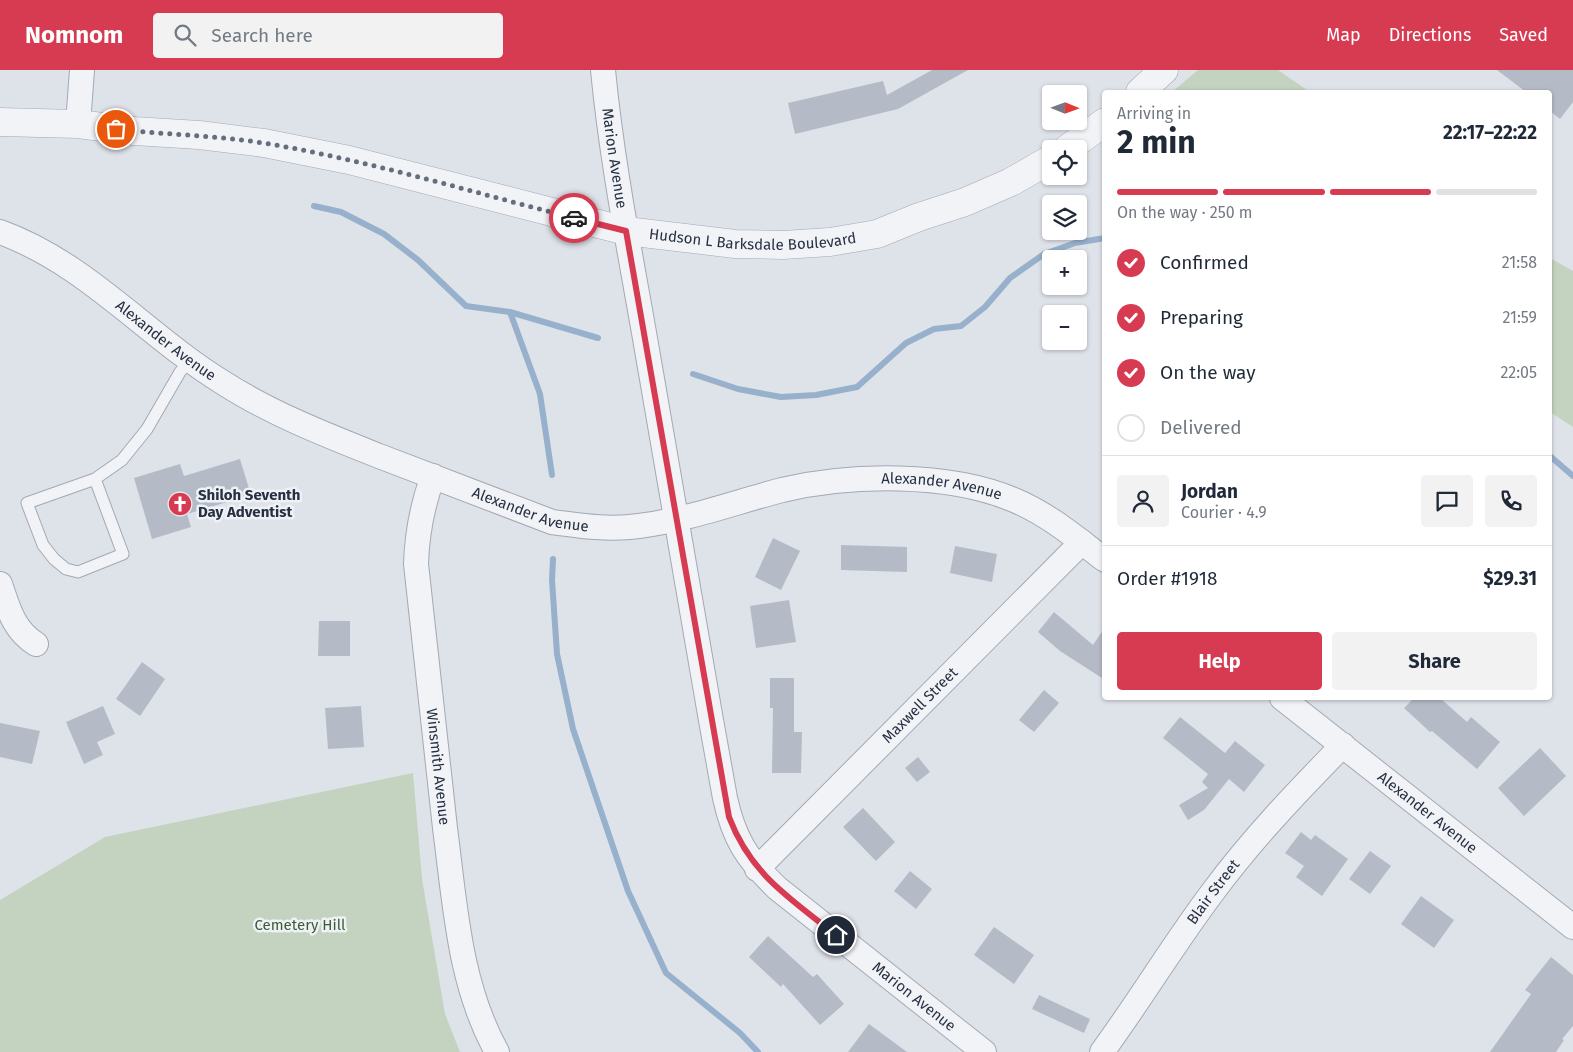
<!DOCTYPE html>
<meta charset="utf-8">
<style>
:root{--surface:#fff;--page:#f2f2f3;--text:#1f2937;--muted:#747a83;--line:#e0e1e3;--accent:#d73b51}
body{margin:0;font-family:"Fira Sans",sans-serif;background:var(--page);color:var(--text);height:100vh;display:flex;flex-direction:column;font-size:19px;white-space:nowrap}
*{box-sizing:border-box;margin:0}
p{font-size:16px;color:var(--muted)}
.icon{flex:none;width:28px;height:28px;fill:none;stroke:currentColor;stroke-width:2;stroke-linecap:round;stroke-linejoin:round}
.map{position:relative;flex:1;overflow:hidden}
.details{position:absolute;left:1102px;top:20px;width:450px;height:610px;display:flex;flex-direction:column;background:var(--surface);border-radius:5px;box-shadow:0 1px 4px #0004}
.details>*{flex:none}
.needle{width:32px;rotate:91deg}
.buttons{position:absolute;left:1042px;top:15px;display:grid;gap:10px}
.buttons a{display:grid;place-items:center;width:45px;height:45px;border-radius:5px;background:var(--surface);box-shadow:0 1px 4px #0004;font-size:25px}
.pin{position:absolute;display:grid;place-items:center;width:42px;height:42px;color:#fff;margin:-21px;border:2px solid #fff;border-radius:50%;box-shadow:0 1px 5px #0007}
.courier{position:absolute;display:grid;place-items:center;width:50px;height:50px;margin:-25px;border:4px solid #d73b51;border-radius:50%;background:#fff;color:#222;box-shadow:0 1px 6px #0007}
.overview em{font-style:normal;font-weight:700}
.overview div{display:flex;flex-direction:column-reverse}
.overview{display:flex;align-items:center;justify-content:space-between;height:85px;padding:0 15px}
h1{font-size:32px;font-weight:700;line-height:38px}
.bar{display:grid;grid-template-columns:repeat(4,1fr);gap:8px 5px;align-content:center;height:60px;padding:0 15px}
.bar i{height:6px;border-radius:4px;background:var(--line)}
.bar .selected{background:var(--accent)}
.bar p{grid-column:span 4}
.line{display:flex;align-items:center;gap:12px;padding:0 15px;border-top:1px solid var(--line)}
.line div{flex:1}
.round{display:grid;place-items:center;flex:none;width:52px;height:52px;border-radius:5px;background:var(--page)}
ol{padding:0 15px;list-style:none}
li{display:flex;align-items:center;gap:15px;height:55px}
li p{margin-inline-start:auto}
li .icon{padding:5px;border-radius:50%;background:var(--accent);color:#fff;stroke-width:4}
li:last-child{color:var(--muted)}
li i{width:28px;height:28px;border:2px solid var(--line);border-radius:50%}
.button{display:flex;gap:10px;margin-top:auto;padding:10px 15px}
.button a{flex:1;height:58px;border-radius:5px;background:var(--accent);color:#fff;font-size:20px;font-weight:700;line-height:58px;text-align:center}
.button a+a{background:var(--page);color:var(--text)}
header{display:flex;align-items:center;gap:30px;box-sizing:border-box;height:70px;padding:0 25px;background:var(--accent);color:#fff}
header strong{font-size:24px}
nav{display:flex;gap:28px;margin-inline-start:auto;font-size:18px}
.search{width:350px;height:45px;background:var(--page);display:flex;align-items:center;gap:12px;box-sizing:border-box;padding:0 18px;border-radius:5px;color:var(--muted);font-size:19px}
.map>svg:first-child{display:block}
.green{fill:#c4d3bf}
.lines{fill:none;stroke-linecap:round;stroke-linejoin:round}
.stream{stroke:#97b0cb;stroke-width:6}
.building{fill:#b5bbc6}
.service-casing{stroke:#a3a9b3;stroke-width:13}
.minor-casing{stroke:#a3a9b3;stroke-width:26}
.tertiary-casing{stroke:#a3a9b3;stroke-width:29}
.service{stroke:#f1f3f7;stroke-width:11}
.minor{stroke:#f1f3f7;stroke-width:24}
.tertiary{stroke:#f1f3f7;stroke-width:28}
.done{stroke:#666e7c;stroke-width:5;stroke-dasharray:0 9}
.route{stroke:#d73b51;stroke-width:6}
.labels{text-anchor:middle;stroke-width:5;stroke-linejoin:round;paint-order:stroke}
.street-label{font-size:15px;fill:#263041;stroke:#eef1f6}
.poi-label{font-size:15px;font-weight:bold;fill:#263041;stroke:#eef1f6;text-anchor:start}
.park-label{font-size:15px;fill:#3b5d33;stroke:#eef1f6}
</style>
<header>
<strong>Nomnom</strong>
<div class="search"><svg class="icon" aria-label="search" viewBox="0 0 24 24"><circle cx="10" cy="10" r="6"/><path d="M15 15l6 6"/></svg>Search here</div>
<nav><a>Map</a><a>Directions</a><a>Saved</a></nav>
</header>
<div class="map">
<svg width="1573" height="982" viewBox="0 0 1573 982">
<rect width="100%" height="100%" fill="#dee2e9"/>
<!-- green -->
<g class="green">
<polygon points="1198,0 1278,0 1310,22 1172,22"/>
<polygon points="1550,188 1573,201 1573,357 1550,342"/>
<polygon points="413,703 422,809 445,944 460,982 0,982 0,830 105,767"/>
</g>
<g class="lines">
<!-- stream -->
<g class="stream">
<polyline points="314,136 341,142 384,164 418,190 466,236 510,242 598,268"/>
<polyline points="510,242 540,324 552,405"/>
<polyline points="693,304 738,319 781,327 816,325 857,317 906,273 934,259 961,256 985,237 1010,208 1044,184 1075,173 1105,168"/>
<polyline points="1550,386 1573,406"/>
<polyline points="553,489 552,510 557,584 573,659 628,821 666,903 740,963 758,982"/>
</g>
</g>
<!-- building -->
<g class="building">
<polygon points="932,0 968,0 898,39 795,64 788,33 883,11 887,25"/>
<polygon points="1497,0 1573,0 1573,32 1560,49 1550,41 1550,22 1526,22"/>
<polygon points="240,389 251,425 187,444 191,457 152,469 134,408 180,394 184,406"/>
<polygon points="773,468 800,481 781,520 755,507"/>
<polygon points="841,475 907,477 907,502 841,500"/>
<polygon points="955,476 997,484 992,512 950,503"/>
<polygon points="789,530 796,572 756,578 750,536"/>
<polygon points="1054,542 1093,575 1105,557 1105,610 1060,581 1038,562"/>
<polygon points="319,551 350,551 350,586 318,586"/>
<polygon points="142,592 165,609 140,646 116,629"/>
<polygon points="770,608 794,608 794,662 802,662 801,703 772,703 773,638 770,638"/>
<polygon points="1044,620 1059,633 1034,662 1019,650"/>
<polygon points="1414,628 1440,628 1467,652 1471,647 1500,672 1477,699 1432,661 1430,662 1404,638"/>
<polygon points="103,636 115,664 97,672 103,685 84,694 66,652"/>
<polygon points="361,636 364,677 328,679 325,638"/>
<polygon points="1180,647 1225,683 1235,671 1265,695 1244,722 1229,709 1204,740 1188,750 1179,735 1208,718 1202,712 1208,704 1163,668"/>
<polygon points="0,653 40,661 32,694 0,687"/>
<polygon points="1540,678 1566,706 1524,746 1498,718"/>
<polygon points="918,687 930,702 917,712 905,698"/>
<polygon points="863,738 895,772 876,791 843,757"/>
<polygon points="1301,762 1311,770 1315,765 1348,789 1322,826 1296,807 1304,796 1285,783"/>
<polygon points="1370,781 1391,796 1370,824 1349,809"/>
<polygon points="910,801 932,819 916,839 894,821"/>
<polygon points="1421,826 1454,850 1434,878 1401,854"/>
<polygon points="994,857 1034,885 1014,914 974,885"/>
<polygon points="768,866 813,907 817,904 844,934 820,955 783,914 781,917 749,887"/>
<polygon points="1551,887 1573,905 1573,956 1562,969 1564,970 1556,982 1490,982 1531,924 1525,920"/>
<polygon points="1039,925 1090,949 1084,963 1032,939"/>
<polygon points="869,954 907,982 848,982"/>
</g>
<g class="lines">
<!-- service casing -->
<g class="service-casing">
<polyline id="service" points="95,409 123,484 78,502 66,499 54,489 43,475 27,433 95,409 122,390 147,359 180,302 189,291"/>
</g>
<!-- minor casing -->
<g class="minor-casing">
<g id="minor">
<path id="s1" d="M603,0C612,94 631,187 647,280C672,430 698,579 725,728C734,769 747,789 777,818L984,982"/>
<polyline points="78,54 82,0"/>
<path id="s2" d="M0,162C86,193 146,265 222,312C270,343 326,365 379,386C437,408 495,430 552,452C581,456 610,460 639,456C688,450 735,432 782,420C851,404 948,402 1014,430C1048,444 1076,468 1105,490"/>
<path id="s3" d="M433,406C422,436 417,462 416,494C425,582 435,670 445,758C455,834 459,914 497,982"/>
<path d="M0,514C8,537 13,560 36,574"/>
<path id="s4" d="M1282,628L1573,857"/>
<path id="s5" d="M757,799L1082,472"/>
<path id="s6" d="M1102,982C1140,930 1173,875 1212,823C1251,770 1297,722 1343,675"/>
</g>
</g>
<!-- tertiary casing -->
<g class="tertiary-casing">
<g id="tertiary">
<polyline points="1140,22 1164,0"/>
<path id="s7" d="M0,52L78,54L134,61L199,65L264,73L349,90L626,161L735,174L783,175L830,172L877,164L919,147L965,132L1011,112L1051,89"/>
<polyline points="1067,79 1105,52"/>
</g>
</g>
<!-- service -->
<use href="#service" class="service"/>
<!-- minor -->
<use href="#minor" class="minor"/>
<!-- tertiary -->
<use href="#tertiary" class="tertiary"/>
</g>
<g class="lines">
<!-- done -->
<path class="done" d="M116,59C165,65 214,65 263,73C368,90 471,122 574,148"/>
<!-- route -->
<path class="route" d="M574,148L626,161L729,747C751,805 790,828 836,865"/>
</g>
<!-- icons -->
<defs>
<g id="church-disc" transform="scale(1.25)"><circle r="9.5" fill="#d73b51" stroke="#eef1f6"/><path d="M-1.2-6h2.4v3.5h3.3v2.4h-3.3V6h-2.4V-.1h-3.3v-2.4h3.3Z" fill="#fff"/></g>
</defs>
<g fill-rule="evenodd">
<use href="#church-disc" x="180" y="434"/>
</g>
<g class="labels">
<!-- street labels -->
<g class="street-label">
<text dy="5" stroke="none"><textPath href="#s1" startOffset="89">Marion Avenue</textPath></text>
<text dy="5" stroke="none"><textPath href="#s7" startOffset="765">Hudson L Barksdale Boulevard</textPath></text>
<text dy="5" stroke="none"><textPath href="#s2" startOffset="199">Alexander Avenue</textPath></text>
<text dy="5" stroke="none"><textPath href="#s2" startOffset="1024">Alexander Avenue</textPath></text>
<text dy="5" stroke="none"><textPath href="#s2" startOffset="604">Alexander Avenue</textPath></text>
<text dy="5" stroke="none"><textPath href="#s5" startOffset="231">Maxwell Street</textPath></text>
<text dy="5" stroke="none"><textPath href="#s3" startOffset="294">Winsmith Avenue</textPath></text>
<text dy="5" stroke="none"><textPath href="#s4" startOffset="185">Alexander Avenue</textPath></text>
<text dy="5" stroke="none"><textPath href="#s6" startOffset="195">Blair Street</textPath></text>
<text dy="5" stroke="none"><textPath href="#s1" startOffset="1019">Marion Avenue</textPath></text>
</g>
<!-- poi labels -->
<g class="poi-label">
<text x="198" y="430">Shiloh Seventh<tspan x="198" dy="17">Day Adventist</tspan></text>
</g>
<!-- park labels -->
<g class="park-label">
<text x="300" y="860">Cemetery Hill</text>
</g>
</g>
</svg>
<div class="buttons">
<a><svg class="needle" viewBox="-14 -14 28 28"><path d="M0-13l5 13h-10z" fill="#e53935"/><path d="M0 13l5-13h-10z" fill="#747a83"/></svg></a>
<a><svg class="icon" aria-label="locate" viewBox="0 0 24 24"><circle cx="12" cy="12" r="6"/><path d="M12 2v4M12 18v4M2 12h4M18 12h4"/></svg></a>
<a><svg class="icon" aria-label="layers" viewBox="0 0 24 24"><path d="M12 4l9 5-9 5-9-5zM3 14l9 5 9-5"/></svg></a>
<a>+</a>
<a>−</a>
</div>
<div class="pin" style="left:116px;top:59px;background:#ea580c"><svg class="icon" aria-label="bag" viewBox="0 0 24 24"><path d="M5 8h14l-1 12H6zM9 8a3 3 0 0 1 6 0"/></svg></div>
<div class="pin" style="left:836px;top:865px;background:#1f2937"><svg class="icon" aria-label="home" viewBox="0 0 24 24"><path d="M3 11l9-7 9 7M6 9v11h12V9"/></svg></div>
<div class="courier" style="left:574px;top:148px"><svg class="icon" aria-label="car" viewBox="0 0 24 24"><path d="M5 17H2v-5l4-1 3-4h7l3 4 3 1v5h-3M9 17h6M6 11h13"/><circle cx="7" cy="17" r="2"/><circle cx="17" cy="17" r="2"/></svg></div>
<section class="details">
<div class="overview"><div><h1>2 min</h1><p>Arriving in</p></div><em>22:17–22:22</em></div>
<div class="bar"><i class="selected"></i><i class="selected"></i><i class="selected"></i><i></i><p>On the way · 250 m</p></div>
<ol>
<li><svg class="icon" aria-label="check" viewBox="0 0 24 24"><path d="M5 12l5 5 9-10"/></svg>Confirmed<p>21:58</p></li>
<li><svg class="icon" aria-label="check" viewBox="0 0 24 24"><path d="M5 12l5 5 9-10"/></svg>Preparing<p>21:59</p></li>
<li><svg class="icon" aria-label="check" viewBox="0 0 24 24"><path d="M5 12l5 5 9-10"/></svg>On the way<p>22:05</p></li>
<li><i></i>Delivered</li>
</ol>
<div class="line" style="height:90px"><a class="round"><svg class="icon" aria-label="person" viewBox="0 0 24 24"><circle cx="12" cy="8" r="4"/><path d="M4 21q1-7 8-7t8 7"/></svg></a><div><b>Jordan</b><p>Courier · 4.9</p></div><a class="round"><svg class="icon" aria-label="chat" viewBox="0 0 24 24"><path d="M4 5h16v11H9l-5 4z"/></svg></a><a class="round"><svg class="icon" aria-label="phone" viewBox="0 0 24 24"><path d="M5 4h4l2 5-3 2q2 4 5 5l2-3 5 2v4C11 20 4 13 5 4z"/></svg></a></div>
<div class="line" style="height:65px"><div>Order #1918</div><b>$29.31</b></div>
<div class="button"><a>Help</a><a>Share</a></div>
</section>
</div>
